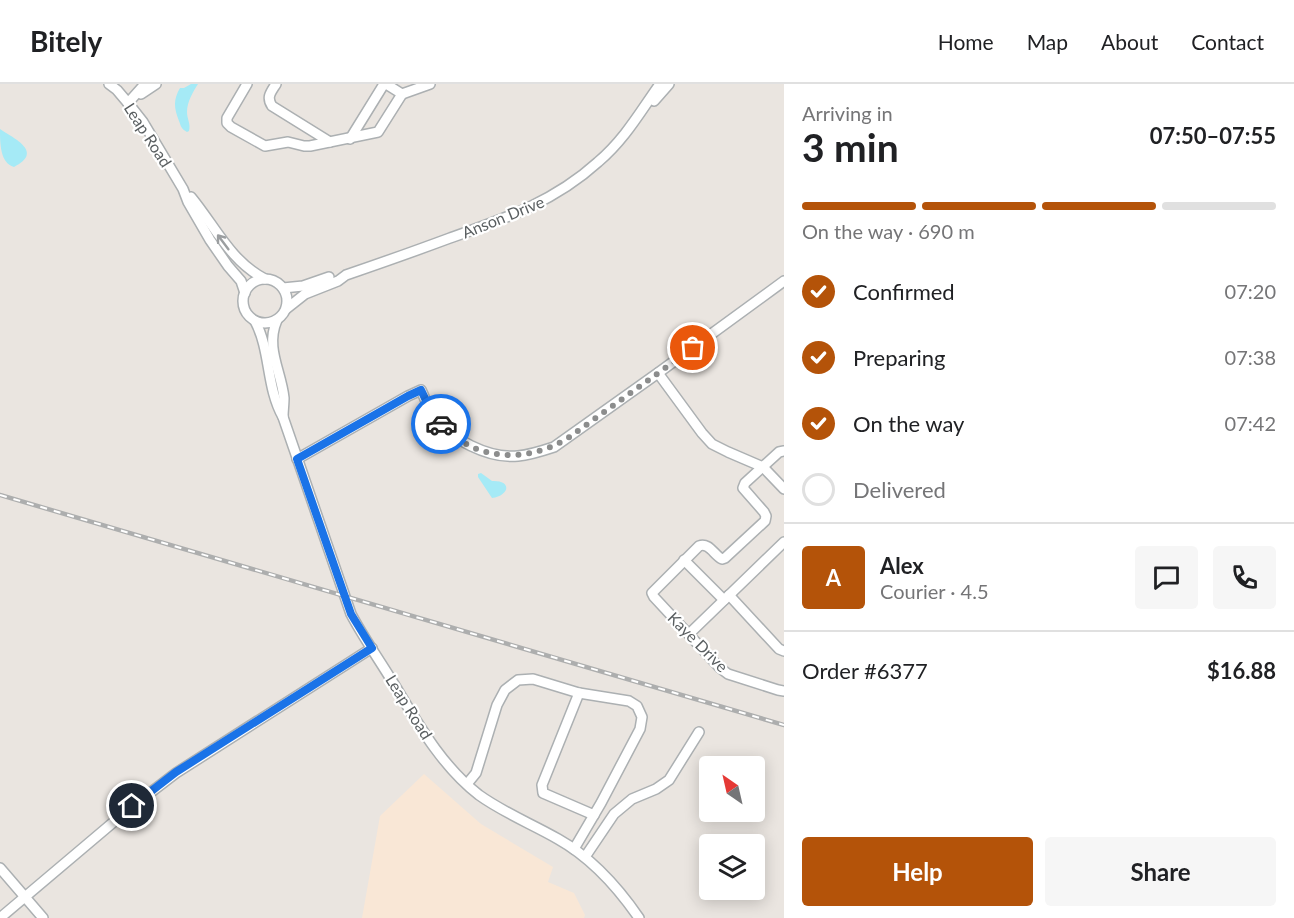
<!DOCTYPE html>
<meta charset="utf-8">
<style>
:root{--surface:#fff;--page:#f6f6f6;--text:#202124;--muted:#757577;--line:#e0e0e0;--accent:#b45309}
body{margin:0;font-family:Lato,sans-serif;background:var(--page);color:var(--text);height:100vh;display:flex;flex-direction:column;font-size:22px;white-space:nowrap}
*{box-sizing:border-box;margin:0}
p{font-size:20px;color:var(--muted)}
.icon{flex:none;width:33px;height:33px;fill:none;stroke:currentColor;stroke-width:2;stroke-linecap:round;stroke-linejoin:round}
.map{position:relative;flex:1;overflow:hidden}
.sheet{display:flex;flex-direction:column;background:var(--surface);width:510px}
.sheet>*{flex:none}
.needle{width:39px;rotate:326deg}
.controls{position:absolute;left:699px;top:672px;display:grid;gap:12px}
.controls a{display:grid;place-items:center;width:66px;height:66px;border-radius:6px;background:var(--surface);box-shadow:0 3px 15px #0003;font-size:30px}
.pin{position:absolute;display:grid;place-items:center;width:51px;height:51px;color:#fff;margin:-26px;border:3px solid #fff;border-radius:50%;box-shadow:0 2px 6px #0007}
.courier{position:absolute;display:grid;place-items:center;width:60px;height:60px;margin:-30px;border:4px solid #1a73e8;border-radius:50%;background:#fff;color:#222;box-shadow:0 2px 8px #0007}
.head em{font-style:normal;font-weight:700}
.head div{display:flex;flex-direction:column-reverse}
.head{display:flex;align-items:center;justify-content:space-between;height:102px;padding:0 18px}
h1{font-size:39px;font-weight:700;line-height:45px}
.bar{display:grid;grid-template-columns:repeat(4,1fr);gap:9px 6px;align-content:center;height:72px;padding:0 18px}
.bar i{height:8px;border-radius:4px;background:var(--line)}
.bar .active{background:var(--accent)}
.bar p{grid-column:span 4}
.line{display:flex;align-items:center;gap:15px;padding:0 18px;border-top:2px solid var(--line)}
.line div{flex:1}
.round{display:grid;place-items:center;flex:none;width:63px;height:63px;border-radius:6px;background:var(--page)}
ol{padding:0 18px;list-style:none}
li{display:flex;align-items:center;gap:18px;height:66px}
li p{margin-inline-start:auto}
li .icon{padding:6px;border-radius:50%;background:var(--accent);color:#fff;stroke-width:4}
li:last-child{color:var(--muted)}
li i{width:33px;height:33px;border:3px solid var(--line);border-radius:50%}
.primary-button{display:flex;gap:12px;margin-top:auto;padding:12px 18px}
.primary-button a{flex:1;height:69px;border-radius:6px;background:var(--accent);color:#fff;font-size:24px;font-weight:700;line-height:69px;text-align:center}
.primary-button a+a{background:var(--page);color:var(--text)}
header{display:flex;align-items:center;gap:36px;box-sizing:border-box;height:84px;padding:0 30px;background:var(--surface);border-bottom:2px solid var(--line)}
header strong{font-size:28px}
nav{display:flex;gap:33px;margin-inline-start:auto;font-size:21px}
main{display:flex;flex:1;min-height:0}
.map>svg:first-child{display:block}
.commercial{fill:#f9e7d6}
.water{fill:#a5eaf6}
.lines{fill:none;stroke-linecap:round;stroke-linejoin:round}
.minor-casing{stroke:#acb0b2;stroke-width:12}
.minor{stroke:#fff;stroke-width:9}
.rail-casing{stroke:#adaeae;stroke-width:4.5}
.rail{stroke:#fff;stroke-width:2;stroke-dasharray:7;stroke-linecap:butt}
.oneway{stroke:#9b9ea0}
.done{stroke:#8c8d8d;stroke-width:6;stroke-dasharray:0 10.8}
.route{stroke:#1a73e8;stroke-width:8}
.labels{text-anchor:middle;stroke-width:4.5;stroke-linejoin:round;paint-order:stroke}
.street-label{font-size:16px;fill:#595e60;stroke:#fff}
</style>
<header>
<strong>Bitely</strong>
<nav><a>Home</a><a>Map</a><a>About</a><a>Contact</a></nav>
</header>
<main>
<div class="map">
<svg width="784" height="834" viewBox="0 0 784 834">
<rect width="100%" height="100%" fill="#eae5e0"/>
<!-- commercial -->
<polygon class="commercial" points="424,690 481,740 553,783 548,798 574,809 585,831 584,834 362,834 380,732"/>
<!-- water -->
<g class="water">
<path d="M191,0H198C193,8 187,18 187,28C187,35 191,40 189,47L187,48C181,45 181,42 179,37C174,24 173,16 180,4H184Z"/>
<path d="M0,45C15,55 44,68 14,83C0,79 0,59 0,45Z"/>
<path d="M481,389L492,397C513,396 509,412 492,414L478,393V390Z"/>
</g>
<g class="lines">
<!-- minor casing -->
<g class="minor-casing">
<g id="minor">
<polyline points="109,0 117,6 128,19 143,38 183,105 188,118 210,156 228,182 241,197 245,209"/>
<polyline points="247,0 227,34 227,39 231,43 265,62 288,58 304,62 310,62 378,48 402,10"/>
<path d="M276,0C271,8 266,13 272,22L330,58"/>
<polyline points="386,0 402,10 430,0"/>
<polyline points="141,10 156,0"/>
<polyline points="654,17 669,0"/>
<polyline points="128,19 145,0"/>
<polyline points="350,55 384,0"/>
<path d="M191,113C215,142 230,177 265,195"/>
<circle cx="265" cy="217" r="22"/>
<polyline points="283,204 303,202 329,193"/>
<path d="M286,225L305,210L338,197L346,191C381,179 415,167 450,154C504,135 554,118 598,78C625,55 640,28 660,0"/>
<path d="M277,236C265,264 281,286 284,314C284,320 283,327 283,333"/>
<path d="M255,237C271,267 266,303 283,333L351,530C362,551 376,571 389,592C415,634 439,680 479,711C504,729 532,740 558,755C592,774 617,802 639,834"/>
<polyline points="658,289 702,349 712,360 728,368 763,383 784,405"/>
<path d="M784,367L779,368L745,399L743,404L764,428L766,432L765,437L725,474L722,475C714,471 709,458 699,462L652,509L654,513L720,584L728,590L778,606L784,607"/>
<path d="M297,375L408,312L421,306C425,314 428,324 433,331C449,355 489,375 518,372C530,371 542,367 554,363L658,289L784,197"/>
<polyline points="684,476 724,516"/>
<polyline points="729,511 779,565 784,567"/>
<polyline points="689,550 784,458"/>
<polyline points="579,609 542,701 543,709 594,731"/>
<polyline points="467,700 476,689 497,621 505,606 518,596 533,595 579,609 629,617 637,622 642,633 640,645 601,719 574,765"/>
<polyline points="585,773 614,730 632,715 656,705 669,696 699,648"/>
<polyline points="0,784 43,834"/>
<polyline points="0,834 129,725 176,689 372,564"/>
</g>
</g>
<!-- minor -->
<use href="#minor" class="minor"/>
<!-- rail casing -->
<g class="rail-casing">
<polyline id="rail" points="0,411 784,641"/>
</g>
<!-- rail -->
<use href="#rail" class="rail"/>
</g>
<!-- one-way arrows -->
<defs><path id="oneway-shaft" d="M-6 0H5M1.5-3L5.5 0L1.5 3" fill="none" stroke-width="1.6" stroke-linecap="round" stroke-linejoin="round" transform="scale(1.5)"/></defs>
<use class="oneway" href="#oneway-shaft" transform="translate(223 158) rotate(-127)"/>
<g class="lines">
<!-- done -->
<path class="done" d="M441,340C474,377 526,380 568,354L693,264"/>
<!-- route -->
<polyline class="route" points="132,722 176,688 372,564 351,530 297,375 408,312 421,306 433,331 441,340"/>
</g>
<g class="labels">
<!-- street labels -->
<g class="street-label">
<text transform="translate(148 51) rotate(57)" y="6">Leap Road</text>
<text transform="translate(503 133) rotate(-22)" y="6">Anson Drive</text>
<text transform="translate(698 558) rotate(45)" y="6">Kaye Drive</text>
<text transform="translate(409 623) rotate(58)" y="6">Leap Road</text>
</g>
</g>
</svg>
<div class="controls">
<a><svg class="needle" viewBox="-14 -14 28 28"><path d="M0-13l5 13h-10z" fill="#e53935"/><path d="M0 13l5-13h-10z" fill="#757577"/></svg></a>
<a><svg class="icon" aria-label="layers" viewBox="0 0 24 24"><path d="M12 4l9 5-9 5-9-5zM3 14l9 5 9-5"/></svg></a>
</div>
<div class="pin" style="left:693px;top:264px;background:#ea580c"><svg class="icon" aria-label="bag" viewBox="0 0 24 24"><path d="M5 8h14l-1 12H6zM9 8a3 3 0 0 1 6 0"/></svg></div>
<div class="pin" style="left:132px;top:722px;background:#1f2937"><svg class="icon" aria-label="home" viewBox="0 0 24 24"><path d="M3 11l9-7 9 7M6 9v11h12V9"/></svg></div>
<div class="courier" style="left:441px;top:340px"><svg class="icon" aria-label="car" viewBox="0 0 24 24"><path d="M5 17H2v-5l4-1 3-4h7l3 4 3 1v5h-3M9 17h6M6 11h13"/><circle cx="7" cy="17" r="2"/><circle cx="17" cy="17" r="2"/></svg></div>
</div>
<section class="sheet">
<div class="head"><div><h1>3 min</h1><p>Arriving in</p></div><em>07:50–07:55</em></div>
<div class="bar"><i class="active"></i><i class="active"></i><i class="active"></i><i></i><p>On the way · 690 m</p></div>
<ol>
<li><svg class="icon" aria-label="check" viewBox="0 0 24 24"><path d="M5 12l5 5 9-10"/></svg>Confirmed<p>07:20</p></li>
<li><svg class="icon" aria-label="check" viewBox="0 0 24 24"><path d="M5 12l5 5 9-10"/></svg>Preparing<p>07:38</p></li>
<li><svg class="icon" aria-label="check" viewBox="0 0 24 24"><path d="M5 12l5 5 9-10"/></svg>On the way<p>07:42</p></li>
<li><i></i>Delivered</li>
</ol>
<div class="line" style="height:108px"><b class="round" style="background:var(--accent);color:#fff">A</b><div><b>Alex</b><p>Courier · 4.5</p></div><a class="round"><svg class="icon" aria-label="chat" viewBox="0 0 24 24"><path d="M4 5h16v11H9l-5 4z"/></svg></a><a class="round"><svg class="icon" aria-label="phone" viewBox="0 0 24 24"><path d="M5 4h4l2 5-3 2q2 4 5 5l2-3 5 2v4C11 20 4 13 5 4z"/></svg></a></div>
<div class="line" style="height:78px"><div>Order #6377</div><b>$16.88</b></div>
<div class="primary-button"><a>Help</a><a>Share</a></div>
</section>
</main>
